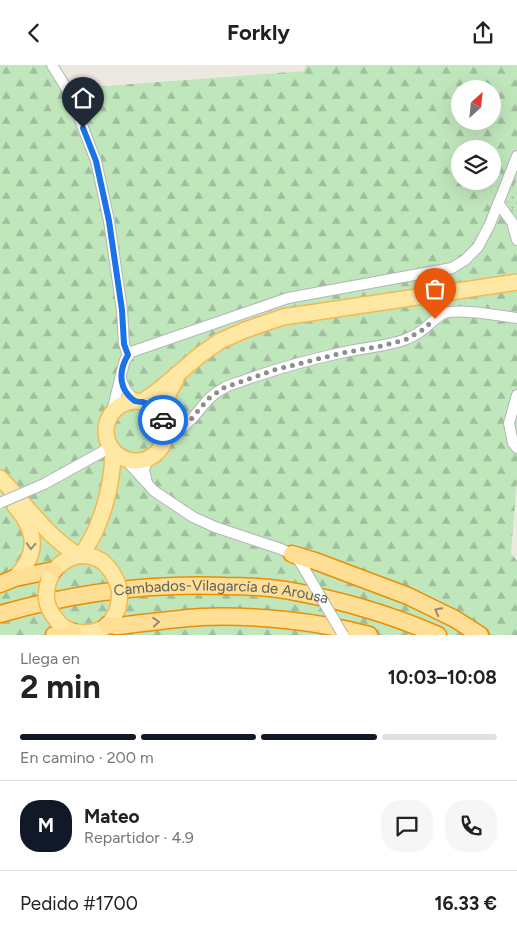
<!DOCTYPE html>
<html lang="es">
<meta charset="utf-8">
<style>
:root{--surface:#fff;--page:#f6f6f6;--text:#222;--muted:#767676;--line:#e0e0e0;--accent:#111827}
body{margin:0;font-family:Figtree,sans-serif;background:var(--page);color:var(--text);height:100vh;display:flex;flex-direction:column;font-size:19px;white-space:nowrap}
*{box-sizing:border-box;margin:0}
p{font-size:16px;color:var(--muted)}
.icon{flex:none;width:28px;height:28px;fill:none;stroke:currentColor;stroke-width:2;stroke-linecap:round;stroke-linejoin:round}
.map{position:relative;height:570px;overflow:hidden}
.sheet{display:flex;flex-direction:column;background:var(--surface);flex:1}
.sheet>*{flex:none}
.needle{width:32px;rotate:27deg}
.tools{position:absolute;left:451px;top:15px;display:grid;gap:10px}
.tools a{display:grid;place-items:center;width:50px;height:50px;border-radius:50%;background:var(--surface);box-shadow:0 5px 20px #0002;font-size:25px}
.pin{position:absolute;display:grid;place-items:center;width:42px;height:42px;color:#fff;margin:-51px -21px;border-radius:50% 50% 50% 0;rotate:-45deg;box-shadow:0 0 5px #0007}
.pin .icon{rotate:45deg}
.courier{position:absolute;display:grid;place-items:center;width:50px;height:50px;margin:-25px;border:4px solid #1a73e8;border-radius:50%;background:#fff;color:#222;box-shadow:0 1px 6px #0007}
.overview em{font-style:normal;font-weight:700}
.overview div{display:flex;flex-direction:column-reverse}
.overview{display:flex;align-items:center;justify-content:space-between;height:85px;padding:0 20px}
h1{font-size:32px;font-weight:700;line-height:38px}
.bar{display:grid;grid-template-columns:repeat(4,1fr);gap:8px 5px;align-content:center;height:60px;padding:0 20px}
.bar i{height:6px;border-radius:4px;background:var(--line)}
.bar .selected{background:var(--accent)}
.bar p{grid-column:span 4}
.line{display:flex;align-items:center;gap:12px;padding:0 20px;border-top:1px solid var(--line)}
.line div{flex:1}
.round{display:grid;place-items:center;flex:none;width:52px;height:52px;border-radius:20px;background:var(--page)}
header{display:flex;justify-content:space-between;align-items:center;height:65px;padding:0 20px;background:var(--surface);font-size:22px;font-weight:700}
.map>svg:first-child{display:block}
.forest{fill:url(#forest-firs);fill-rule:evenodd}
.park{fill:url(#park-dots)}
.lines{fill:none;stroke-linecap:round;stroke-linejoin:round}
.minor-casing{stroke:#b2b5b9;stroke-width:12}
.primary-casing{stroke:#f6b851;stroke-width:18}
.trunk-casing{stroke:#ee8d00;stroke-width:19}
.minor{stroke:#fff;stroke-width:10}
.primary{stroke:#ffe8a4;stroke-width:15}
.trunk{stroke:#ffde95;stroke-width:16}
.minor-bridge-casing{stroke:#b2b5b9;stroke-width:12;stroke-linecap:butt}
.primary-bridge-casing{stroke:#f6b851;stroke-width:18;stroke-linecap:butt}
.minor-bridge{stroke:#fff;stroke-width:10}
.primary-bridge{stroke:#ffe8a4;stroke-width:15}
.oneway{stroke:#948f7a}
.oneway2{stroke:#948b74}
.done{stroke:#8d8f8f;stroke-width:5;stroke-dasharray:0 9}
.route{stroke:#1a73e8;stroke-width:6}
.labels{text-anchor:middle;stroke-width:4;stroke-linejoin:round;paint-order:stroke}
.street-label{font-size:15px;fill:#5a5f63;stroke:#fff}
</style>
<header><svg class="icon" aria-label="back" viewBox="0 0 24 24"><path d="M15 5l-7 7 7 7"/></svg>Forkly<svg class="icon" aria-label="share" viewBox="0 0 24 24"><path d="M12 15V3M7 8l5-5 5 5M5 13v7h14v-7"/></svg></header>
<div class="map">
<svg width="517" height="570" viewBox="0 0 517 570">
<defs>
<pattern id="forest-firs" width="22" height="20" patternUnits="userSpaceOnUse" patternTransform="scale(1.25)"><rect width="22" height="20" fill="#c0e6bc"/><path d="M5 1l3.5 6h-7zM16 11l3.5 6h-7z" fill="#9fbe9c"/></pattern>
<pattern id="park-dots" width="8" height="8" patternUnits="userSpaceOnUse" patternTransform="scale(1.25)"><rect width="8" height="8" fill="#c0e6bc"/><path d="M2 2h.1M6 6h.1" fill="none" stroke="#9fbe9c" stroke-width="1.8" stroke-linecap="round"/></pattern>
</defs>
<rect width="100%" height="100%" fill="#ede9e1"/>
<!-- forest -->
<path class="forest" d="M0,0H45L79,23L304,6L306,0H517V415L511,488L517,496V570H0ZM460,24H492V56H460ZM460,84H492V116H460Z"/>
<!-- park -->
<polygon class="park" points="517,113 517,151 507,137"/>
<g class="lines">
<!-- minor casing -->
<g class="minor-casing">
<g id="minor">
<polyline points="52,0 70,29 96,96 109,156 122,245 124,279 128,291"/>
<polyline points="498,138 512,157 517,175"/>
<path d="M121,313C123,323 128,329 136,336"/>
<polyline points="517,330 509,358 513,378 517,383"/>
<polyline points="112,347 123,302 125,295 131,287 288,233 452,203 465,195 478,182 490,159 517,91"/>
<path d="M165,369C194,365 200,334 224,323C230,319 238,318 245,315C276,304 308,295 340,288C361,283 384,282 404,275C409,273 416,270 421,266C429,261 435,252 445,248C460,243 500,251 517,253"/>
<polyline points="123,392 154,426 193,452 215,462 281,484 292,489 300,497 306,507"/>
<polyline points="147,418 144,405 148,393"/>
<polyline points="44,419 102,387 110,381"/>
</g>
</g>
<!-- primary casing -->
<g class="primary-casing">
<g id="primary">
<circle cx="136" cy="366" r="30"/>
<polyline points="142,337 159,325 200,290 220,276 245,265 283,252 517,217"/>
<polyline points="161,350 170,325 176,315"/>
<path d="M0,413C26,439 46,471 78,490"/>
<path d="M15,441C37,466 39,489 15,513"/>
<path d="M82,490C87,481 93,472 97,462C107,438 113,411 113,385"/>
<path d="M49,515C57,495 80,484 100,495C104,497 108,502 111,506"/>
<path d="M62,561C75,570 95,570 108,560C113,555 115,549 118,543"/>
</g>
</g>
<!-- trunk casing -->
<g class="trunk-casing">
<g id="trunk">
<polyline points="292,489 315,496 408,531 455,554 480,570"/>
<polyline points="0,519 15,513 54,505"/>
<path id="s1" d="M0,549C73,528 149,518 225,521C245,521 265,522 285,525C338,534 389,549 438,570"/>
<path d="M107,560L117,561C145,558 173,554 201,552C255,550 317,556 369,570"/>
<polyline points="54,570 73,567"/>
</g>
</g>
<!-- minor -->
<use href="#minor" class="minor"/>
<!-- primary -->
<use href="#primary" class="primary"/>
<!-- trunk -->
<use href="#trunk" class="trunk"/>
<!-- minor-bridge casing -->
<g class="minor-bridge-casing">
<g id="minor-bridge">
<polyline points="0,438 44,419"/>
<polyline points="306,507 343,570"/>
</g>
</g>
<!-- primary-bridge casing -->
<g class="primary-bridge-casing">
<g id="primary-bridge">
<path d="M111,506C120,520 121,527 118,543"/>
<path d="M49,515C43,534 47,544 59,558"/>
</g>
</g>
<!-- minor-bridge -->
<use href="#minor-bridge" class="minor-bridge"/>
<!-- primary-bridge -->
<use href="#primary-bridge" class="primary-bridge"/>
</g>
<!-- one-way arrows -->
<defs><path id="oneway-chevron" d="M-2-3.5L2.5 0L-2 3.5" fill="none" stroke-width="1.6" stroke-linecap="round" stroke-linejoin="round" transform="scale(1.25)"/></defs>
<use class="oneway" href="#oneway-chevron" transform="translate(31 481) rotate(93)"/>
<g class="oneway2">
<use href="#oneway-chevron" transform="translate(438 546) rotate(-153)"/>
<use href="#oneway-chevron" transform="translate(156 557) rotate(-5)"/>
</g>
<g class="lines">
<!-- done -->
<polyline class="done" points="163,355 165,362 165,368 172,368 188,358 208,334 223,323 274,305 342,288 381,281 405,275 421,266 435,254"/>
<!-- route -->
<path class="route" d="M83,63L96,96L109,156L122,245L124,279L128,290C120,303 118,319 129,331C131,333 133,335 135,336C138,337 141,337 143,337C153,340 159,346 163,355"/>
</g>
<g class="labels">
<!-- street labels -->
<g class="street-label">
<text dy="5" stroke="none"><textPath href="#s1" startOffset="224">Cambados-Vilagarcía de Arousa</textPath></text>
</g>
</g>
</svg>
<div class="tools">
<a><svg class="needle" viewBox="-14 -14 28 28"><path d="M0-13l5 13h-10z" fill="#e53935"/><path d="M0 13l5-13h-10z" fill="#767676"/></svg></a>
<a><svg class="icon" aria-label="layers" viewBox="0 0 24 24"><path d="M12 4l9 5-9 5-9-5zM3 14l9 5 9-5"/></svg></a>
</div>
<div class="pin" style="left:435px;top:254px;background:#ea580c"><svg class="icon" aria-label="bag" viewBox="0 0 24 24"><path d="M5 8h14l-1 12H6zM9 8a3 3 0 0 1 6 0"/></svg></div>
<div class="pin" style="left:83px;top:63px;background:#1f2937"><svg class="icon" aria-label="home" viewBox="0 0 24 24"><path d="M3 11l9-7 9 7M6 9v11h12V9"/></svg></div>
<div class="courier" style="left:163px;top:355px"><svg class="icon" aria-label="car" viewBox="0 0 24 24"><path d="M5 17H2v-5l4-1 3-4h7l3 4 3 1v5h-3M9 17h6M6 11h13"/><circle cx="7" cy="17" r="2"/><circle cx="17" cy="17" r="2"/></svg></div>
</div>
<section class="sheet">
<div class="overview"><div><h1>2 min</h1><p>Llega en</p></div><em>10:03–10:08</em></div>
<div class="bar"><i class="selected"></i><i class="selected"></i><i class="selected"></i><i></i><p>En camino · 200 m</p></div>
<div class="line" style="height:90px"><b class="round" style="background:var(--accent);color:#fff">M</b><div><b>Mateo</b><p>Repartidor · 4.9</p></div><a class="round"><svg class="icon" aria-label="chat" viewBox="0 0 24 24"><path d="M4 5h16v11H9l-5 4z"/></svg></a><a class="round"><svg class="icon" aria-label="phone" viewBox="0 0 24 24"><path d="M5 4h4l2 5-3 2q2 4 5 5l2-3 5 2v4C11 20 4 13 5 4z"/></svg></a></div>
<div class="line" style="height:65px"><div>Pedido #1700</div><b>16.33 €</b></div>
</section>
